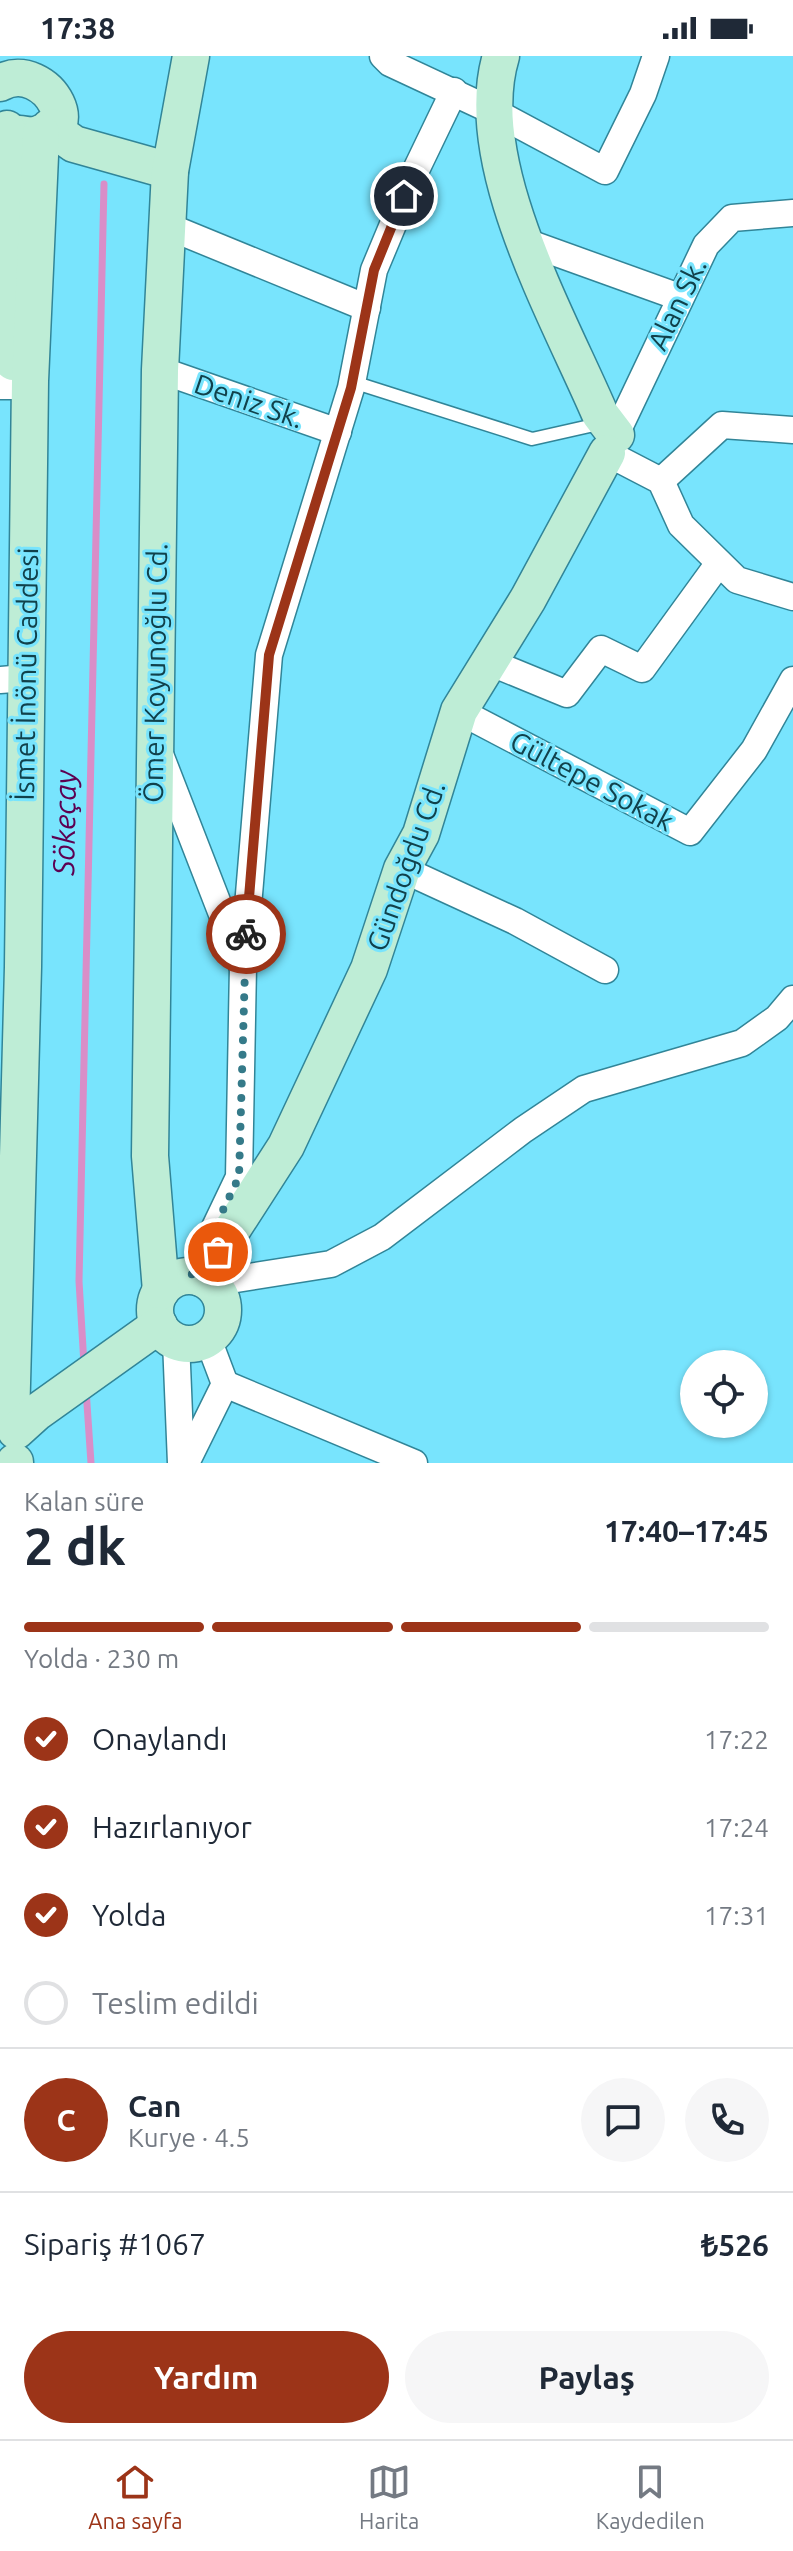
<!DOCTYPE html>
<html lang="tr">
<meta charset="utf-8">
<style>
:root{--surface:#fff;--page:#f6f6f7;--text:#1f2937;--muted:#747a83;--line:#e0e1e3;--accent:#9c3418}
body{margin:0;font-family:Ubuntu,sans-serif;background:var(--page);color:var(--text);height:100vh;display:flex;flex-direction:column;font-size:30px;white-space:nowrap}
*{box-sizing:border-box;margin:0}
p{font-size:26px;color:var(--muted)}
.icon{flex:none;width:44px;height:44px;fill:none;stroke:currentColor;stroke-width:2;stroke-linecap:round;stroke-linejoin:round}
.map{position:relative;height:1407px;overflow:hidden}
.side{display:flex;flex-direction:column;background:var(--surface);flex:1}
.side>*{flex:none}
.fabs{position:absolute;left:680px;top:1294px;display:grid;gap:16px}
.fabs a{display:grid;place-items:center;width:88px;height:88px;border-radius:50%;background:var(--surface);box-shadow:0 2px 6px #0004;font-size:40px}
.pin{position:absolute;display:grid;place-items:center;width:68px;height:68px;color:#fff;margin:-34px;border:4px solid #fff;border-radius:50%;box-shadow:0 2px 8px #0007}
.courier{position:absolute;display:grid;place-items:center;width:80px;height:80px;margin:-40px;border:6px solid #9c3418;border-radius:50%;background:#fff;color:#222;box-shadow:0 2px 10px #0007}
.overview em{font-style:normal;font-weight:700}
.overview div{display:flex;flex-direction:column-reverse}
.overview{display:flex;align-items:center;justify-content:space-between;height:136px;padding:0 24px}
h1{font-size:52px;font-weight:700;line-height:60px}
.bar{display:grid;grid-template-columns:repeat(4,1fr);gap:12px 8px;align-content:center;height:96px;padding:0 24px}
.bar i{height:10px;border-radius:6px;background:var(--line)}
.bar .selected{background:var(--accent)}
.bar p{grid-column:span 4}
.line{display:flex;align-items:center;gap:20px;padding:0 24px;border-top:2px solid var(--line)}
.line div{flex:1}
.round{display:grid;place-items:center;flex:none;width:84px;height:84px;border-radius:42px;background:var(--page)}
ol{padding:0 24px;list-style:none}
li{display:flex;align-items:center;gap:24px;height:88px}
li p{margin-inline-start:auto}
li .icon{padding:8px;border-radius:50%;background:var(--accent);color:#fff;stroke-width:4}
li:last-child{color:var(--muted)}
li i{width:44px;height:44px;border:4px solid var(--line);border-radius:50%}
.action{display:flex;gap:16px;margin-top:auto;padding:16px 24px}
.action a{flex:1;height:92px;border-radius:48px;background:var(--accent);color:#fff;font-size:32px;font-weight:700;line-height:92px;text-align:center}
.action a+a{background:var(--page);color:var(--text)}
.status{display:flex;justify-content:space-between;align-items:center;height:56px;padding:0 40px;background:var(--surface);direction:ltr}
.status svg{height:22px;fill:currentColor}
.menu{display:flex;justify-content:space-around;align-items:center;height:112px;border-top:2px solid var(--line);background:var(--surface);font-size:22px;color:var(--muted)}
.menu a{display:grid;justify-items:center;gap:4px}
.menu .selected{color:var(--accent)}
.map>svg:first-child{display:block}
.lines{fill:none;stroke-linecap:round;stroke-linejoin:round}
.stream{stroke:#d98ec8;stroke-width:7}
.lane-casing{stroke:#318598;stroke-width:15}
.street-casing{stroke:#318598;stroke-width:29}
.secondary-casing{stroke:#318598;stroke-width:39}
.lane{stroke:#fff;stroke-width:12}
.street{stroke:#fff;stroke-width:26}
.secondary{stroke:#beedd6;stroke-width:36}
.done{stroke:#357a89;stroke-width:8;stroke-dasharray:0 14.4}
.route{stroke:#9c3418;stroke-width:10}
.labels{text-anchor:middle;stroke-width:6;stroke-linejoin:round;paint-order:stroke}
.street-label{font-size:28px;fill:#11414b;stroke:#78e4fd}
.water-label{font-size:30px;font-style:italic;fill:#5d0051;stroke:#78e4fd}
</style>
<div class="status"><b>17:38</b><svg viewBox="0 0 49 12"><path d="M0 12V9h3v3zM5 12V6h3v6zM10 12V3h3v9zM15 12V0h3v12zM26 1h20v11H26zM47 4h2v5h-2z"/></svg></div>
<div class="map">
<svg width="793" height="1407" viewBox="0 0 793 1407">
<rect width="100%" height="100%" fill="#78e4fd"/>
<g class="lines">
<!-- stream -->
<g class="stream">
<polyline points="84,1309 79,1225 104,128"/>
<polyline points="86,1333 91,1407"/>
</g>
<!-- lane casing -->
<g class="lane-casing">
<polyline id="lane" points="353,326 532,383 603,367"/>
</g>
<!-- street casing -->
<g class="street-casing">
<g id="street">
<polyline points="383,0 390,7 495,56 605,115 643,38 656,0"/>
<polyline points="793,157 732,162 706,189 607,397 661,425 681,469 737,524 793,541"/>
<polyline points="167,170 367,252"/>
<polyline points="526,186 679,241"/>
<polyline points="160,314 338,376"/>
<polyline points="0,330 15,330"/>
<polyline points="661,425 722,369 793,374"/>
<polyline points="489,606 567,638 601,593 642,613 719,507"/>
<polyline points="0,624 13,623"/>
<polyline points="459,655 690,776 754,694 793,624"/>
<polyline points="161,701 241,907"/>
<polyline points="402,813 515,865 605,914"/>
<polyline points="207,1188 239,1121 243,910 269,599 351,332 374,214 415,116 454,35"/>
<polyline points="211,1227 331,1208 382,1181 523,1074 584,1033 742,987 777,962 793,943"/>
<polyline points="176,1285 181,1407"/>
<polyline points="225,1328 414,1407"/>
<polyline points="186,1407 225,1328 208,1283"/>
</g>
</g>
<!-- secondary casing -->
<g class="secondary-casing">
<g id="secondary">
<path d="M501,0C469,105 558,260 600,358L616,379"/>
<path d="M0,27C47,0 97,92 20,78"/>
<polyline points="50,71 74,88 170,115"/>
<polyline points="7,73 13,306"/>
<circle cx="189" cy="1254" r="34"/>
<polyline points="201,1222 286,1090 369,913 402,813 421,778 459,655 528,543 607,397"/>
<polyline points="161,1235 150,1100 160,314 170,115 191,0"/>
<polyline points="11,1365 23,911 30,325 41,77"/>
<polyline points="16,1375 37,1356 159,1269"/>
<polyline points="15,1406 15,1407"/>
</g>
</g>
<!-- lane -->
<use href="#lane" class="lane"/>
<!-- street -->
<use href="#street" class="street"/>
<!-- secondary -->
<use href="#secondary" class="secondary"/>
</g>
<g class="lines">
<!-- done -->
<polyline class="done" points="218,1196 201,1222 191,1220 239,1121 246,878"/>
<!-- route -->
<polyline class="route" points="246,878 269,599 351,332 374,214 404,140"/>
</g>
<g class="labels">
<!-- street labels -->
<g class="street-label">
<text transform="translate(677 248) rotate(-64)" y="10">Alan Sk.</text>
<text transform="translate(249 345) rotate(19)" y="10">Deniz Sk.</text>
<text transform="translate(155 617) rotate(-89)" y="10">Ömer Koyunoğlu Cd.</text>
<text transform="translate(26 618) rotate(-89)" y="10">İsmet İnönü Caddesi</text>
<text transform="translate(592 725) rotate(28)" y="10">Gültepe Sokak</text>
<text transform="translate(406 810) rotate(-70)" y="10">Gündoğdu Cd.</text>
</g>
<!-- water labels -->
<g class="water-label">
<text transform="translate(65 767) rotate(-89)" y="10">Sökeçay</text>
</g>
</g>
</svg>
<div class="fabs">
<a><svg class="icon" aria-label="locate" viewBox="0 0 24 24"><circle cx="12" cy="12" r="6"/><path d="M12 2v4M12 18v4M2 12h4M18 12h4"/></svg></a>
</div>
<div class="pin" style="left:218px;top:1196px;background:#ea580c"><svg class="icon" aria-label="bag" viewBox="0 0 24 24"><path d="M5 8h14l-1 12H6zM9 8a3 3 0 0 1 6 0"/></svg></div>
<div class="pin" style="left:404px;top:140px;background:#1f2937"><svg class="icon" aria-label="home" viewBox="0 0 24 24"><path d="M3 11l9-7 9 7M6 9v11h12V9"/></svg></div>
<div class="courier" style="left:246px;top:878px"><svg class="icon" aria-label="bike" viewBox="0 0 24 24"><circle cx="6" cy="16" r="4"/><circle cx="18" cy="16" r="4"/><path d="M6 16l4-8h5l3 8M10 8l3 8H6M13 5h3"/></svg></div>
</div>
<section class="side">
<div class="overview"><div><h1>2 dk</h1><p>Kalan süre</p></div><em>17:40–17:45</em></div>
<div class="bar"><i class="selected"></i><i class="selected"></i><i class="selected"></i><i></i><p>Yolda · 230 m</p></div>
<ol>
<li><svg class="icon" aria-label="check" viewBox="0 0 24 24"><path d="M5 12l5 5 9-10"/></svg>Onaylandı<p>17:22</p></li>
<li><svg class="icon" aria-label="check" viewBox="0 0 24 24"><path d="M5 12l5 5 9-10"/></svg>Hazırlanıyor<p>17:24</p></li>
<li><svg class="icon" aria-label="check" viewBox="0 0 24 24"><path d="M5 12l5 5 9-10"/></svg>Yolda<p>17:31</p></li>
<li><i></i>Teslim edildi</li>
</ol>
<div class="line" style="height:144px"><b class="round" style="background:var(--accent);color:#fff">C</b><div><b>Can</b><p>Kurye · 4.5</p></div><a class="round"><svg class="icon" aria-label="chat" viewBox="0 0 24 24"><path d="M4 5h16v11H9l-5 4z"/></svg></a><a class="round"><svg class="icon" aria-label="phone" viewBox="0 0 24 24"><path d="M5 4h4l2 5-3 2q2 4 5 5l2-3 5 2v4C11 20 4 13 5 4z"/></svg></a></div>
<div class="line" style="height:104px"><div>Sipariş #1067</div><b>₺526</b></div>
<div class="action"><a>Yardım</a><a>Paylaş</a></div>
</section>
<nav class="menu">
<a class="selected"><svg class="icon" aria-label="home" viewBox="0 0 24 24"><path d="M3 11l9-7 9 7M6 9v11h12V9"/></svg>Ana sayfa</a>
<a><svg class="icon" aria-label="map" viewBox="0 0 24 24"><path d="M3 6l6-2 6 2 6-2v14l-6 2-6-2-6 2zM9 4v14M15 6v14"/></svg>Harita</a>
<a><svg class="icon" aria-label="saved" viewBox="0 0 24 24"><path d="M7 4h10v16l-5-4-5 4z"/></svg>Kaydedilen</a>
</nav>
